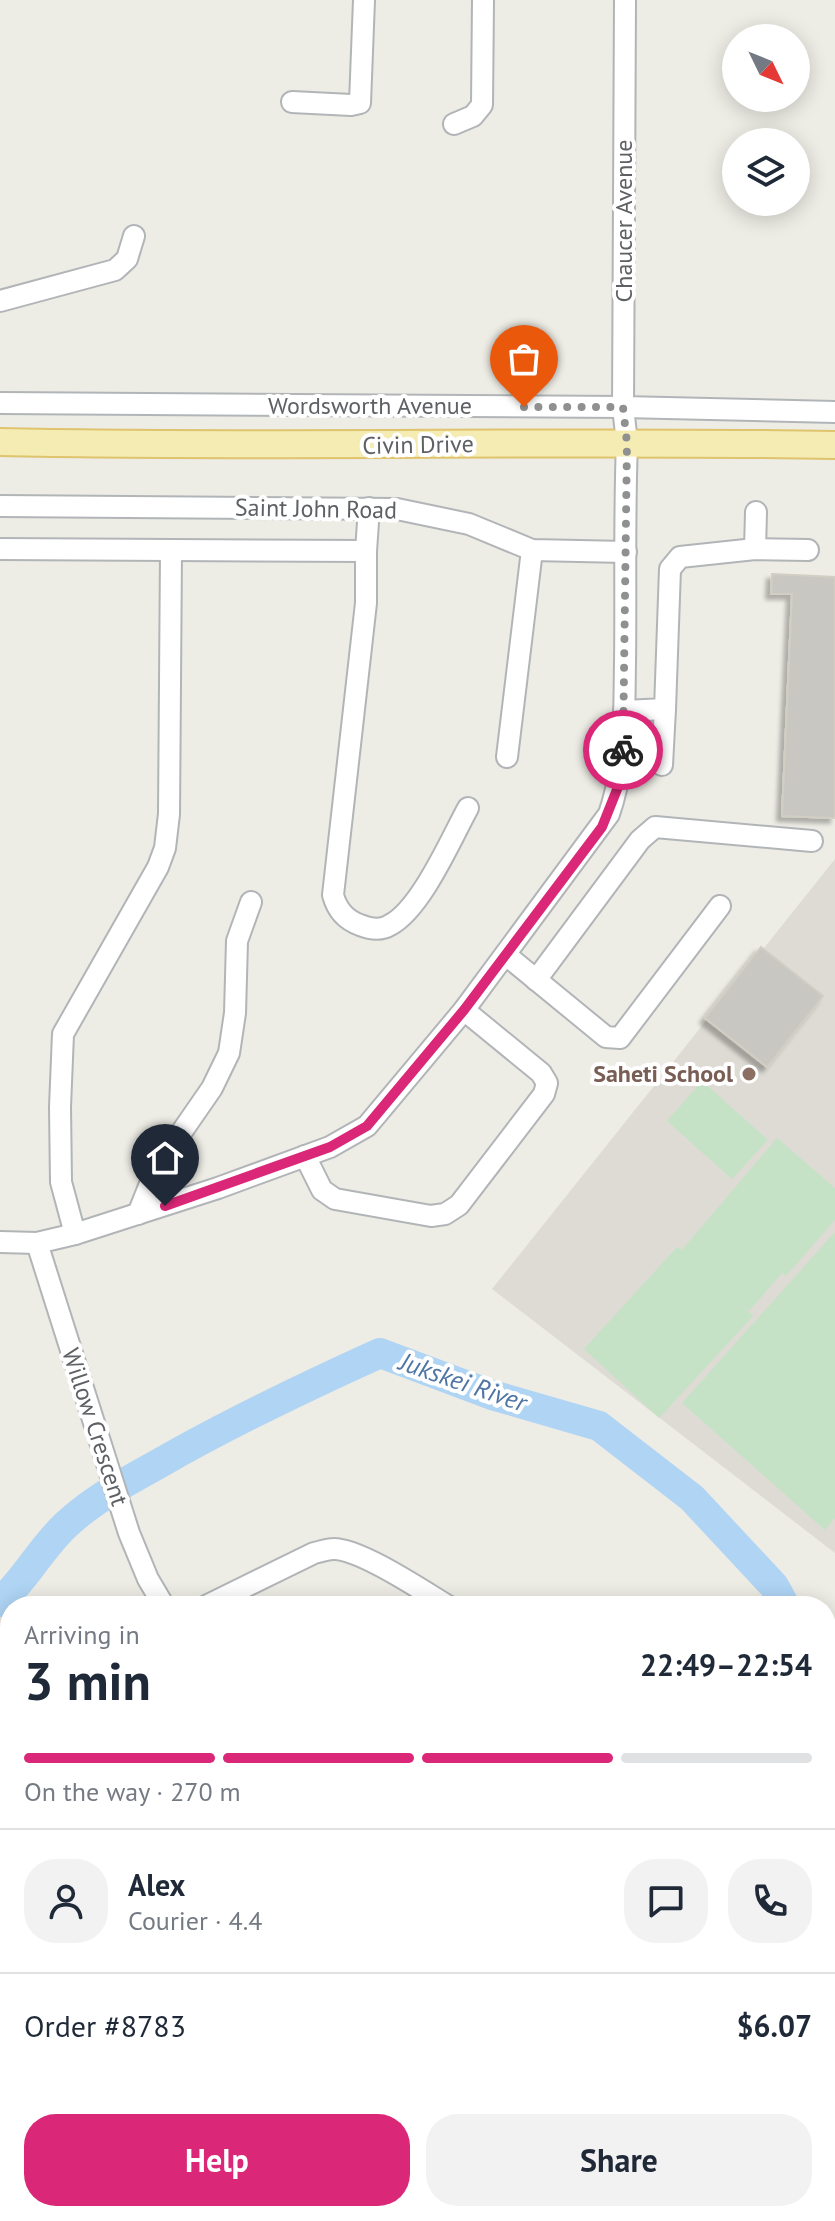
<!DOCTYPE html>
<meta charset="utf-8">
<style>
:root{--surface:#fff;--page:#f2f2f3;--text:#1f2937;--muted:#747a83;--line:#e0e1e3;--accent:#db2777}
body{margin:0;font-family:"PT Sans",sans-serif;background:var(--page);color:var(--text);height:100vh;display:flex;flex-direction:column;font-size:30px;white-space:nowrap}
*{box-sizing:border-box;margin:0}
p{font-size:26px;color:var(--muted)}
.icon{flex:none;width:44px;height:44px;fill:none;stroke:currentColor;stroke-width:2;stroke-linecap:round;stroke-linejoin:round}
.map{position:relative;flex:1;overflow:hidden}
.side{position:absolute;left:0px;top:1596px;width:836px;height:626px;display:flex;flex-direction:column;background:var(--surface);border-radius:32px 32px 0 0;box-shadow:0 4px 20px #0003}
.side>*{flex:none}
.needle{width:52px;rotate:133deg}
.fabs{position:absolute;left:722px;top:24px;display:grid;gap:16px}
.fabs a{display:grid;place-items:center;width:88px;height:88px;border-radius:50%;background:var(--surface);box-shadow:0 4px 20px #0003;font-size:40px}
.pin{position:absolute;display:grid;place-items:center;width:68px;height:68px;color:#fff;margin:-82px -34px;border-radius:50% 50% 50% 0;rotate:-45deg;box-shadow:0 0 8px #0007}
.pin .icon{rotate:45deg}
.courier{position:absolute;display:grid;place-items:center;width:80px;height:80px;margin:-40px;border:6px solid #db2777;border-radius:50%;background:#fff;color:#222;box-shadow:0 2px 10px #0007}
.headline em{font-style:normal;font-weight:600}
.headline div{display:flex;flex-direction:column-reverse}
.headline{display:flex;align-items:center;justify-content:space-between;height:136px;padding:0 24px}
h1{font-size:52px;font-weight:600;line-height:60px}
.bar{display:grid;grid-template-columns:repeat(4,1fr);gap:12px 8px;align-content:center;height:96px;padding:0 24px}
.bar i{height:10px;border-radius:6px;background:var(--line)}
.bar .active{background:var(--accent)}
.bar p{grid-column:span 4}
.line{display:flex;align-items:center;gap:20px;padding:0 24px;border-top:2px solid var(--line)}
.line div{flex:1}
.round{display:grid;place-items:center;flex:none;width:84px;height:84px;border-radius:32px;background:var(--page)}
.cta{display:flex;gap:16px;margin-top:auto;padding:16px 24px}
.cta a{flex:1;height:92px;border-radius:32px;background:var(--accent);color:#fff;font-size:32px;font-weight:600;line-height:92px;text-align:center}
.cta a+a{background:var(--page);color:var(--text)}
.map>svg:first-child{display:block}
.education{fill:#dddbd4}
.green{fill:#c5e2c6}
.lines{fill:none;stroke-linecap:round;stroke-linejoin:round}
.river{stroke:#afd4f4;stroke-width:30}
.building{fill:#c9c7c2;stroke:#d1cec4;stroke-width:2;filter:url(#shadow)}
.minor-casing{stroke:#b2b5b8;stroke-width:24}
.major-casing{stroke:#dfc36d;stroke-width:30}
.highway-casing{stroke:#d5a21e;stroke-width:34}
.path{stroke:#9fc2ab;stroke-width:3;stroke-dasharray:8 4;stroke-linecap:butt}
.minor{stroke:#fff;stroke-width:20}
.major{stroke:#f4ecb3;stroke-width:26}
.highway{stroke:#efdc9b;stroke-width:30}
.done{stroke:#8f9191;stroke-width:8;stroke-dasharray:0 14.4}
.route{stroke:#db2777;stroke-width:10}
.education-dot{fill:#8d6e63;stroke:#fff;stroke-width:3}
.labels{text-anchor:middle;stroke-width:8;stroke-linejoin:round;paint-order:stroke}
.street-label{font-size:24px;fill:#5d6064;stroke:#fff}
.education-label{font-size:24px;font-weight:bold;fill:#785e54;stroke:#fff;text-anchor:end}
.water-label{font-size:26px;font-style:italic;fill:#4e75a4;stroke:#fff}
</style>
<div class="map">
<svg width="835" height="2221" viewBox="0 0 835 2221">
<defs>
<filter id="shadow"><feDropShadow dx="-5" dy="5" stdDeviation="2" flood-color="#0004"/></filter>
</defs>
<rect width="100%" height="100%" fill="#edece5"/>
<!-- education -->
<polygon class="education" points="835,859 835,1553 492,1289"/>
<!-- green -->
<g class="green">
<polygon points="702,1081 768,1140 732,1179 667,1121"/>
<polygon points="777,1138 835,1188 835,1220 786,1276 782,1273 749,1311 739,1303 753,1316 659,1418 584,1349 677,1247 682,1250"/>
<polygon points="835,1232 835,1518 825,1530 682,1403"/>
<polygon points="0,2077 10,2081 10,2212 326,2212 347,2221 0,2221"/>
</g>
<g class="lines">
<!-- river -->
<g class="river">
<path d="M0,1602C26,1579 42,1546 68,1523C94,1499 129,1480 160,1463C231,1422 305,1387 380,1353L492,1395L599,1426L692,1498L774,1586L785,1606"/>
<polyline points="826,1685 835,1698"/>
</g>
</g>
<!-- building -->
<g class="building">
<polygon points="772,574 835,577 835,818 782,816 792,594 771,594"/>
<polygon points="761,947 823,996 767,1067 705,1018"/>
<polygon points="829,1988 835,1992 831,2004 835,2004 835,2032 830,2033 826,2009 826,1993"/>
</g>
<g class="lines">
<!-- minor casing -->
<g class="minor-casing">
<g id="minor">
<polyline points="292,102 351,105 360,103 364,0"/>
<polyline points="454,124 473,116 482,105 483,0"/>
<polyline points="0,301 115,270 127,259 134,236"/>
<polyline points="0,403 623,407 835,412"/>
<polyline points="0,506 397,509 469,524 532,550 626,552"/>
<path d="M0,549L366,551V603L333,895C337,910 346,920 360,925C370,929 381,931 390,925C421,909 451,839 468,808"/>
<polyline points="755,549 756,512"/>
<polyline points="366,551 369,508"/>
<polyline points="624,711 665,709 670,569 680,557 755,549 808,550"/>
<polyline points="507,757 532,550"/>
<polyline points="662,765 665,709"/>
<polyline points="506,955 606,1037 620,1038 720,906"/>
<polyline points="536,980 640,840 655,827 812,841"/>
<polyline points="305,1156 322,1190 335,1199 431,1216 445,1214 459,1205 544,1094 547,1083 541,1073 464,1010"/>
<polyline points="138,1214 156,1169 212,1088 229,1053 235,1013 237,941 251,902"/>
<polyline points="75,1234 61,1182 60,1107 63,1034 158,867 165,848 169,814 171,551"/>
<path d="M0,1242L37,1243L75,1234L218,1188L330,1147L367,1126L464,1010L609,814C626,765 624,714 625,663C626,589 624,516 627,443L623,407L625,0"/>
<polyline points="37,1243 129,1533 148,1579 164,1606"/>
<path d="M206,1606L314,1553C320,1552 327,1549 333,1549C359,1548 423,1591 448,1606"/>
</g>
</g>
<!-- major casing -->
<g class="major-casing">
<path id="major" d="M0,442C278,448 557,440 835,445"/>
</g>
<!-- highway casing -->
<g class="highway-casing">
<g id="highway">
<polyline points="0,1781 10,1787"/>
<polyline points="0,1839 10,1845"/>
<polyline points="826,2182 835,2186"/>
<polyline points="826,2207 835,2211"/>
<polyline points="729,2212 748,2221"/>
</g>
</g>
<!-- path -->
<g class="path">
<polyline points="0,2205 10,2206"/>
<polyline points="72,2212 93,2221"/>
</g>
<!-- minor -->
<use href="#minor" class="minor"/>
<!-- major -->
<use href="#major" class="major"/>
<!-- highway -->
<use href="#highway" class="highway"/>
</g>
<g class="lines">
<!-- done -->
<polyline class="done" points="524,407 623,407 627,443 623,750"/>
<!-- route -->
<polyline class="route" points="165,1206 330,1147 367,1126 464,1010 602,827 618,787 623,750"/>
</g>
<!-- markers -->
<circle class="education-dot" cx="749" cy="1074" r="8"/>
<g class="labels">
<!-- street labels -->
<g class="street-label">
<text transform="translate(624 221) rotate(-90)" y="8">Chaucer Avenue</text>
<text x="370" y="414">Wordsworth Avenue</text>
<text transform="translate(418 445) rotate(-1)" y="8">Civin Drive</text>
<text transform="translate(316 509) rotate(1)" y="8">Saint John Road</text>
<text transform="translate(95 1427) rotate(72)" y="8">Willow Crescent</text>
</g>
<!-- education labels -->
<g class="education-label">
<text x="733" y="1082">Saheti School</text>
</g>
<!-- water labels -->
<g class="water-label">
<text transform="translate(463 1382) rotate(19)" y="9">Jukskei River</text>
</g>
</g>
</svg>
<div class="fabs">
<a><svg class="needle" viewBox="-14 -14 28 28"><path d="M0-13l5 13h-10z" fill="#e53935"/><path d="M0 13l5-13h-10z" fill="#747a83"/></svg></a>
<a><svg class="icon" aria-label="layers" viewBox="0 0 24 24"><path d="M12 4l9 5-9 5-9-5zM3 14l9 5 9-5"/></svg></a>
</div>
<div class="pin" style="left:524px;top:407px;background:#ea580c"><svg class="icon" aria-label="bag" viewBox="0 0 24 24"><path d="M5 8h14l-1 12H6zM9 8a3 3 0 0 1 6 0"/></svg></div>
<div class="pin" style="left:165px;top:1206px;background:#1f2937"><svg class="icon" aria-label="home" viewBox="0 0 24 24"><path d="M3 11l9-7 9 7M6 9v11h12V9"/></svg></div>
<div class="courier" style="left:623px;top:750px"><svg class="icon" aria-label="bike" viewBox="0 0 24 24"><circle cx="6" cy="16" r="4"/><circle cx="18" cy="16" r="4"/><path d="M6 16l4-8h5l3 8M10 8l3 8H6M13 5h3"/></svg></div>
<section class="side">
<div class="headline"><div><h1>3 min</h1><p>Arriving in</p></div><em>22:49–22:54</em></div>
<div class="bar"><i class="active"></i><i class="active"></i><i class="active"></i><i></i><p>On the way · 270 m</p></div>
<div class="line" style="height:144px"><a class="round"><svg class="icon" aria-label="person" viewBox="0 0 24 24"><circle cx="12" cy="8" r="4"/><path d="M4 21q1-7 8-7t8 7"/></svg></a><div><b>Alex</b><p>Courier · 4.4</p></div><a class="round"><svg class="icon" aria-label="chat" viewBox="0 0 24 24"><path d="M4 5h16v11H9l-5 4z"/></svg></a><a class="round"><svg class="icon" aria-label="phone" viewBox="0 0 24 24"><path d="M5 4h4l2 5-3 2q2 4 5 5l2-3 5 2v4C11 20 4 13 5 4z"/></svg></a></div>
<div class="line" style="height:104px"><div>Order #8783</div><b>$6.07</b></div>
<div class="cta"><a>Help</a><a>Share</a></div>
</section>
</div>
